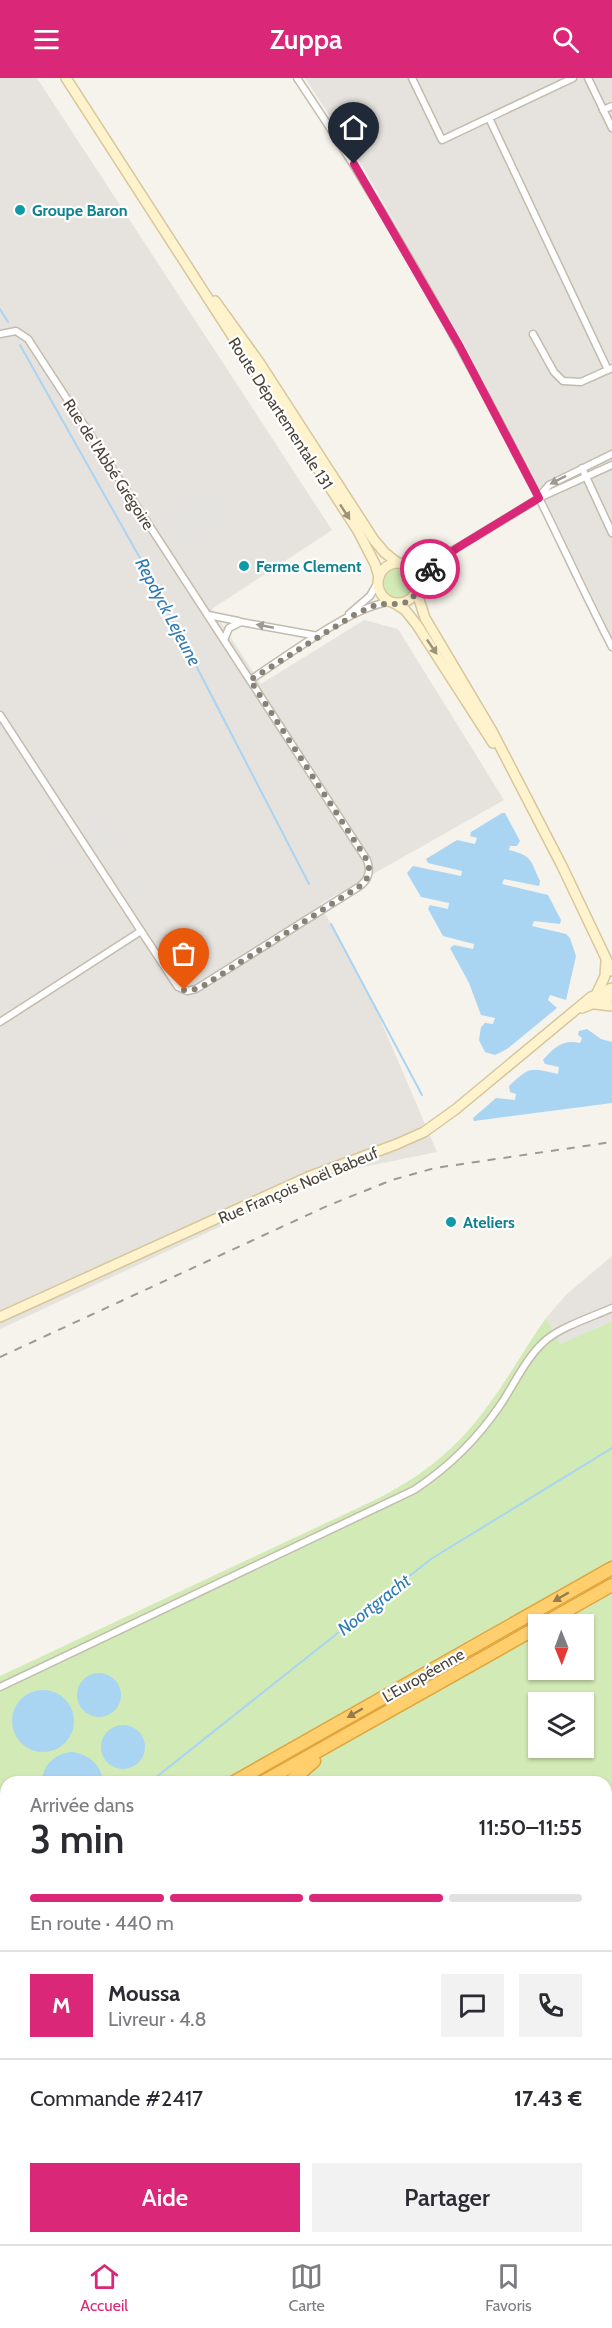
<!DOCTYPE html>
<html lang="fr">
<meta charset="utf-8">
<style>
:root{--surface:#fff;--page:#f2f2f3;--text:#2b2b33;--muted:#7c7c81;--line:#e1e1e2;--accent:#db2777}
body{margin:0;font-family:Cabin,sans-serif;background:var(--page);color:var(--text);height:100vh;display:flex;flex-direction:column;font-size:22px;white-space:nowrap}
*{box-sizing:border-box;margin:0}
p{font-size:20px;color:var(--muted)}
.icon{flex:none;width:33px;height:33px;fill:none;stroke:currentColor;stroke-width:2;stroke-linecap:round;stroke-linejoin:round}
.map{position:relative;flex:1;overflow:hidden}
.details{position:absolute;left:0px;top:1698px;width:612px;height:468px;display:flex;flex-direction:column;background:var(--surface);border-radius:18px 18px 0 0;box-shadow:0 2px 4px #0004}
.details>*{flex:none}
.needle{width:39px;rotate:179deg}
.fabs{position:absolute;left:528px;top:1536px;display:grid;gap:12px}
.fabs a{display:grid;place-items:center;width:66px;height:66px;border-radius:0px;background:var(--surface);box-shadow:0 2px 4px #0004;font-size:30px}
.pin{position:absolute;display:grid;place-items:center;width:51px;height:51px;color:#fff;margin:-62px -26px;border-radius:50% 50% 50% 0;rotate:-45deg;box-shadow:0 0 6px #0007}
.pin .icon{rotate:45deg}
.courier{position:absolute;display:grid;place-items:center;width:60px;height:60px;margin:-30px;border:4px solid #db2777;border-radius:50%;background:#fff;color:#222;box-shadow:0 2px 8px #0007}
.overview em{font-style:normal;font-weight:600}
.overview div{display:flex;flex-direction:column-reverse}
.overview{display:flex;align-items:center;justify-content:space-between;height:102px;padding:0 30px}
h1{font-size:39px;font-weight:600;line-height:45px}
.bar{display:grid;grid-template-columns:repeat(4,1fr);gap:9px 6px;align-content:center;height:72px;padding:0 30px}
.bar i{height:8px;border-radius:4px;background:var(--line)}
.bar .selected{background:var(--accent)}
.bar p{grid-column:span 4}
.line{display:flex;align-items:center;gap:15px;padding:0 30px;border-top:2px solid var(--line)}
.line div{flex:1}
.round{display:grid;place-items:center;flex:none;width:63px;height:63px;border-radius:0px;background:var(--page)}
.button{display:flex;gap:12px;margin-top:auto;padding:12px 30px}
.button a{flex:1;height:69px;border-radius:0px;background:var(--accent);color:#fff;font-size:24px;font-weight:600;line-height:69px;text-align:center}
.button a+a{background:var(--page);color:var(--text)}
header{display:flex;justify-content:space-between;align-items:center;height:78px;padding:0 30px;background:var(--accent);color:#fff;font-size:27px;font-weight:600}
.tabs{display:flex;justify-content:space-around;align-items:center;height:84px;border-top:2px solid var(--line);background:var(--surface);font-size:16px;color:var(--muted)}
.tabs a{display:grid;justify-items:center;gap:3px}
.tabs .selected{color:var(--accent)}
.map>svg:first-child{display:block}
.residential{fill:#eae5da}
.industrial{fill:#e6e2dd}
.green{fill:#d2eab5;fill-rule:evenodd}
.parking{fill:#e5e3e0}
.water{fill:#a9d4f2}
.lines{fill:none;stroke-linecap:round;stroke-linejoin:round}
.stream{stroke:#a9d4f2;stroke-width:2}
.street-casing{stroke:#c2bbae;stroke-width:9}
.secondary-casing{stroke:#d6c79b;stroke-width:12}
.highway-casing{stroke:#e0a43c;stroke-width:15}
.street{stroke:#fff;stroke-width:6}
.secondary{stroke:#fff3cd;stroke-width:9}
.highway{stroke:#ffcf6e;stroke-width:12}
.rail{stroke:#9a9a9a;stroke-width:2;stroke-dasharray:8 8;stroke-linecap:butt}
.oneway{fill:#9c9892}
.oneway2{fill:#9c937c}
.oneway3{fill:#937c4e}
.done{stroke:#878178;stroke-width:6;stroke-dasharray:0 10.8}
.route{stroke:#db2777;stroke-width:8}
.culture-dot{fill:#0f9aa8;stroke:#fff;stroke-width:2}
.labels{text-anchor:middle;stroke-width:4.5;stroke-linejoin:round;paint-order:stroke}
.culture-label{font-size:16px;font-weight:bold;fill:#0d838f;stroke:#fff;text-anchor:start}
.street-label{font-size:16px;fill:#4b4439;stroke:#fff}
.water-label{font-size:18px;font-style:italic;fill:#2e7ab2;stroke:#fff}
</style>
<header><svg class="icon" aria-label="menu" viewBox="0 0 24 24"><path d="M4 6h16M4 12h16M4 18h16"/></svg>Zuppa<svg class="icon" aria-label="search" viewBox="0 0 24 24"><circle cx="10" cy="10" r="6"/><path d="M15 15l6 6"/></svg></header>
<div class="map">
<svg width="612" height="2166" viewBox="0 0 612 2166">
<rect width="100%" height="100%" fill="#f6f3ec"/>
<!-- residential -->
<polygon class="residential" points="606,1716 612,1717 612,2166 0,2166 0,1990 6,1987 6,2160 606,2160"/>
<!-- industrial -->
<g class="industrial">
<polygon points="0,0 37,0 332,452 212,531 261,606 364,542 398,551 504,722 320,826 375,929 437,1074 353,1091 295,1114 0,1251"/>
<polygon points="305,0 612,0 612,559 528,387 464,266 363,89"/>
<polygon points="612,1178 612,1243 560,1266 546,1240 567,1216"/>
</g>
<!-- green -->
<g class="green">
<circle cx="398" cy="505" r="14"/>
<path d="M546,1240L560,1266L612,1243V1717L606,1716V1704H6V1987L0,1990V1598L377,1421C404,1407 428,1392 450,1371C490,1335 515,1284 546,1240ZM538,1546H584V1592H538ZM538,1624H584V1670H538Z"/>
<polygon points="606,1953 612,1959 612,2089 606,2091"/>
</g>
<!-- parking -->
<g class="parking">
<polygon points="612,383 612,430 595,391"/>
<polygon points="212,408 229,434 225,436 228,441 183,470 163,440"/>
<polygon points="99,730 123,767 107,778 82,741"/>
<polygon points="66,760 81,784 66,794 50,770"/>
<polygon points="140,795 156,821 140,830 124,805"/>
<polygon points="612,1234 612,1240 566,1262 564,1257"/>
</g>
<!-- water -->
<g class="water">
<path d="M502,735H505L520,763L517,768H510L509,772C533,778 530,782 540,803L539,808L504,801L502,806L548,817L561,842L560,846L534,843L532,848L566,856L570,860L576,878L566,922L550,917L548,922L557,930L507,971L495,977L485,974L479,962L481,949L485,945L493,946L495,940L481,937L469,905L450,870L454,867L473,871L474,866L443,858L428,831L430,827L448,831L449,825L421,819L407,795L413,788L461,798L462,793L428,785L426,781L457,762L475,766L477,760L470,758L471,754Z"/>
<path d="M587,951L601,961L612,964V1025L474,1043L473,1040L496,1020L515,1022L516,1016L510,1014L509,1008C531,988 529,990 558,996L559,989L545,986L543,982C554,970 562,961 580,965L582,960L578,957L579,953Z"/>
<circle cx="99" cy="1617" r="22"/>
<circle cx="43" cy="1643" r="31"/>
<circle cx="123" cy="1669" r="22"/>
<path d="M73,1674C90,1677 101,1687 103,1704H41C44,1686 55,1675 73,1674Z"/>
<polygon points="277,2160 366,2160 371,2166 273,2166"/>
</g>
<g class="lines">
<!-- stream -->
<g class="stream">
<polyline points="0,231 8,244"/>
<polyline points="20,267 145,489 309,806"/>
<polyline points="331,846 422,1017"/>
<polyline points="150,1704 431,1481 612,1370"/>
<polyline points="0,1797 6,1794"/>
</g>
<!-- street casing -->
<g class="street-casing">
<g id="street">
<path d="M297,0C387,133 465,275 538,418C563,468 586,519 612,569"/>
<polyline points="412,0 442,62 573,0"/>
<polyline points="588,0 612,50"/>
<polyline points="603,32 612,28"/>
<polyline points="489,40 608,292"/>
<path d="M0,256L16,253L28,261L367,782C371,793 369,801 360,808L196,911L187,913L178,909L141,853L0,944"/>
<polyline points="533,256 554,294 563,303 581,304 612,290"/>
<polyline points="582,390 612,455"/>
<polyline points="539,419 549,407 612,376"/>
<polyline points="407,487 418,486 433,481 457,470 539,420 612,387"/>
<polyline points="419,505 426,494 448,477"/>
<polyline points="349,536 370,518 378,504"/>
<polyline points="208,537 238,543"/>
<polyline points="224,562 229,550 241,544 318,558"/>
<path d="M250,602C283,581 354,526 391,524"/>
<polyline points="0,637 141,853"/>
<path d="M0,1609L414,1412C449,1389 478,1360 501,1326C515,1305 527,1278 546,1262C563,1248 592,1239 612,1230"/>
<polyline points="606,1746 612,1745"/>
<polyline points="606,1839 612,1834"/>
<polyline points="0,2028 6,2025"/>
<polyline points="44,2160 55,2166 62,2165 67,2160"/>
<polyline points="166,2166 170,2160"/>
<polyline points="190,2166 193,2160"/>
</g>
</g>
<!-- secondary casing -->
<g class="secondary-casing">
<g id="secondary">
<polyline points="66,0 358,453 375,486 379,499"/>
<polyline points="215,223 259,284 374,462 385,475 398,485"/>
<circle cx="398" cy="505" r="20"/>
<polyline points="417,515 425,540 492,653 562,788 612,893"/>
<polyline points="394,525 405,532 417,547 493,665"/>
<polyline points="597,915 605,898 606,883"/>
<polyline points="595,926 612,928"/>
<polyline points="582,930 612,918"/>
<polyline points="0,1239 308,1099 397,1066 424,1054 456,1031 591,919 612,910"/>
<polyline points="606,1924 612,1926"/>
<polyline points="103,2166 106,2160"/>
<polyline points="110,2166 114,2160"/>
</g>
</g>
<!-- highway casing -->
<g class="highway-casing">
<g id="highway">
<polyline points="543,1546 612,1507"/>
<polyline points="234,1704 612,1490"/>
<polyline points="263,1704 538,1549"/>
<polyline points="290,1704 314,1683"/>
<polyline points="0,1826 6,1823"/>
<polyline points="0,1841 6,1838"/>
</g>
</g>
<!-- street -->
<use href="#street" class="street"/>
<!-- secondary -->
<use href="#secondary" class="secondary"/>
<!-- highway -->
<use href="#highway" class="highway"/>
<!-- rail -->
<polyline class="rail" points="0,1279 327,1128 392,1102 435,1090 612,1064"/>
</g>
<!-- one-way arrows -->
<defs><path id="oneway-solid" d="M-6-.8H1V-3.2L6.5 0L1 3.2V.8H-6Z" transform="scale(1.5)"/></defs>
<g class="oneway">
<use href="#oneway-solid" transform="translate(558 402) rotate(153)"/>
<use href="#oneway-solid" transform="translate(265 548) rotate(-169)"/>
</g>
<g class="oneway2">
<use href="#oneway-solid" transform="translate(345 434) rotate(57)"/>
<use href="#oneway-solid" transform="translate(432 569) rotate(56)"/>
</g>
<g class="oneway3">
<use href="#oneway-solid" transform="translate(561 1519) rotate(150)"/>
<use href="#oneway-solid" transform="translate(355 1635) rotate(150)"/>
</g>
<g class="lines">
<!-- done -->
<path class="done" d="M184,912H193L203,908L360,808C369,801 371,793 367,782L250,602L357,535L378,526H401L410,523L417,514L422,498L430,491"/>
<!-- route -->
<polyline class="route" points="354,86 460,269 539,420 457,470 430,491"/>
</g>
<!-- markers -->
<g class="culture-dot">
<circle cx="20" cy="132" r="6"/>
<circle cx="244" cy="488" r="6"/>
<circle cx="451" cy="1144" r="6"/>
</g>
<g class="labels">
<!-- culture labels -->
<g class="culture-label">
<text x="32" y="138">Groupe Baron</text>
<text x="256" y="494">Ferme Clement</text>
<text x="463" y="1150">Ateliers</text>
</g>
<!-- street labels -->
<g class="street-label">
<text transform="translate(281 335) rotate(57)" y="6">Route Départementale 131</text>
<text transform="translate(109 386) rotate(57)" y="6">Rue de l'Abbé Grégoire</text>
<text transform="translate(298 1107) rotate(-23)" y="6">Rue François Noël Babeuf</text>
<text transform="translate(423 1597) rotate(-30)" y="6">L'Européenne</text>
</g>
<!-- water labels -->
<g class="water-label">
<text transform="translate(168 534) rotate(62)" y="6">Repdyck Lejeune</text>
<text transform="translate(374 1527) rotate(-38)" y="6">Noortgracht</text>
</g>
</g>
</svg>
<div class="fabs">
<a><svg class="needle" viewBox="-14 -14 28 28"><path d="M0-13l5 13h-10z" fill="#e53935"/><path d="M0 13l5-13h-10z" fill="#7c7c81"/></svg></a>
<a><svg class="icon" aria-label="layers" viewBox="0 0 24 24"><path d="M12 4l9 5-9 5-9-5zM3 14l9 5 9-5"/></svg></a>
</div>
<div class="pin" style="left:184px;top:912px;background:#ea580c"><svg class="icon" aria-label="bag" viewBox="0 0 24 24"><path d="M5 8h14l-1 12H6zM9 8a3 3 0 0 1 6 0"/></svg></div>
<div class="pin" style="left:354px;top:86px;background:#1f2937"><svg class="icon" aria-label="home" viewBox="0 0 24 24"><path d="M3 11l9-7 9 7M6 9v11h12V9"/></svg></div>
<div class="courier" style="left:430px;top:491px"><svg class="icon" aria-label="bike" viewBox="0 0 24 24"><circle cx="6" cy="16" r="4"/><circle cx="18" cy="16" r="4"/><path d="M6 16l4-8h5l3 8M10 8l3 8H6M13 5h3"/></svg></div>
<section class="details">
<div class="overview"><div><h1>3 min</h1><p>Arrivée dans</p></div><em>11:50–11:55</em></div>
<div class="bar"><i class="selected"></i><i class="selected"></i><i class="selected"></i><i></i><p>En route · 440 m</p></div>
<div class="line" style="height:108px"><b class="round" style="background:var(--accent);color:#fff">M</b><div><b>Moussa</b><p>Livreur · 4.8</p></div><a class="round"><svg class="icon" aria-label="chat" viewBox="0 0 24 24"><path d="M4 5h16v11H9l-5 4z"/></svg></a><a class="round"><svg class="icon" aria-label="phone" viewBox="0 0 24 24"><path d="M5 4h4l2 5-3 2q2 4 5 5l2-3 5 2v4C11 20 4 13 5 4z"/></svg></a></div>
<div class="line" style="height:78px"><div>Commande #2417</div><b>17.43 €</b></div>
<div class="button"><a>Aide</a><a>Partager</a></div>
</section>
</div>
<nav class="tabs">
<a class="selected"><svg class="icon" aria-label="home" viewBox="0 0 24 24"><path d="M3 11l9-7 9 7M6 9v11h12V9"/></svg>Accueil</a>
<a><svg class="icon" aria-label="map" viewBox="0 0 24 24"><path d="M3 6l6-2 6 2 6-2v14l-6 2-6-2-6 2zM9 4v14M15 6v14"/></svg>Carte</a>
<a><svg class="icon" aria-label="saved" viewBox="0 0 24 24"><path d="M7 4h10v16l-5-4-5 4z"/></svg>Favoris</a>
</nav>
